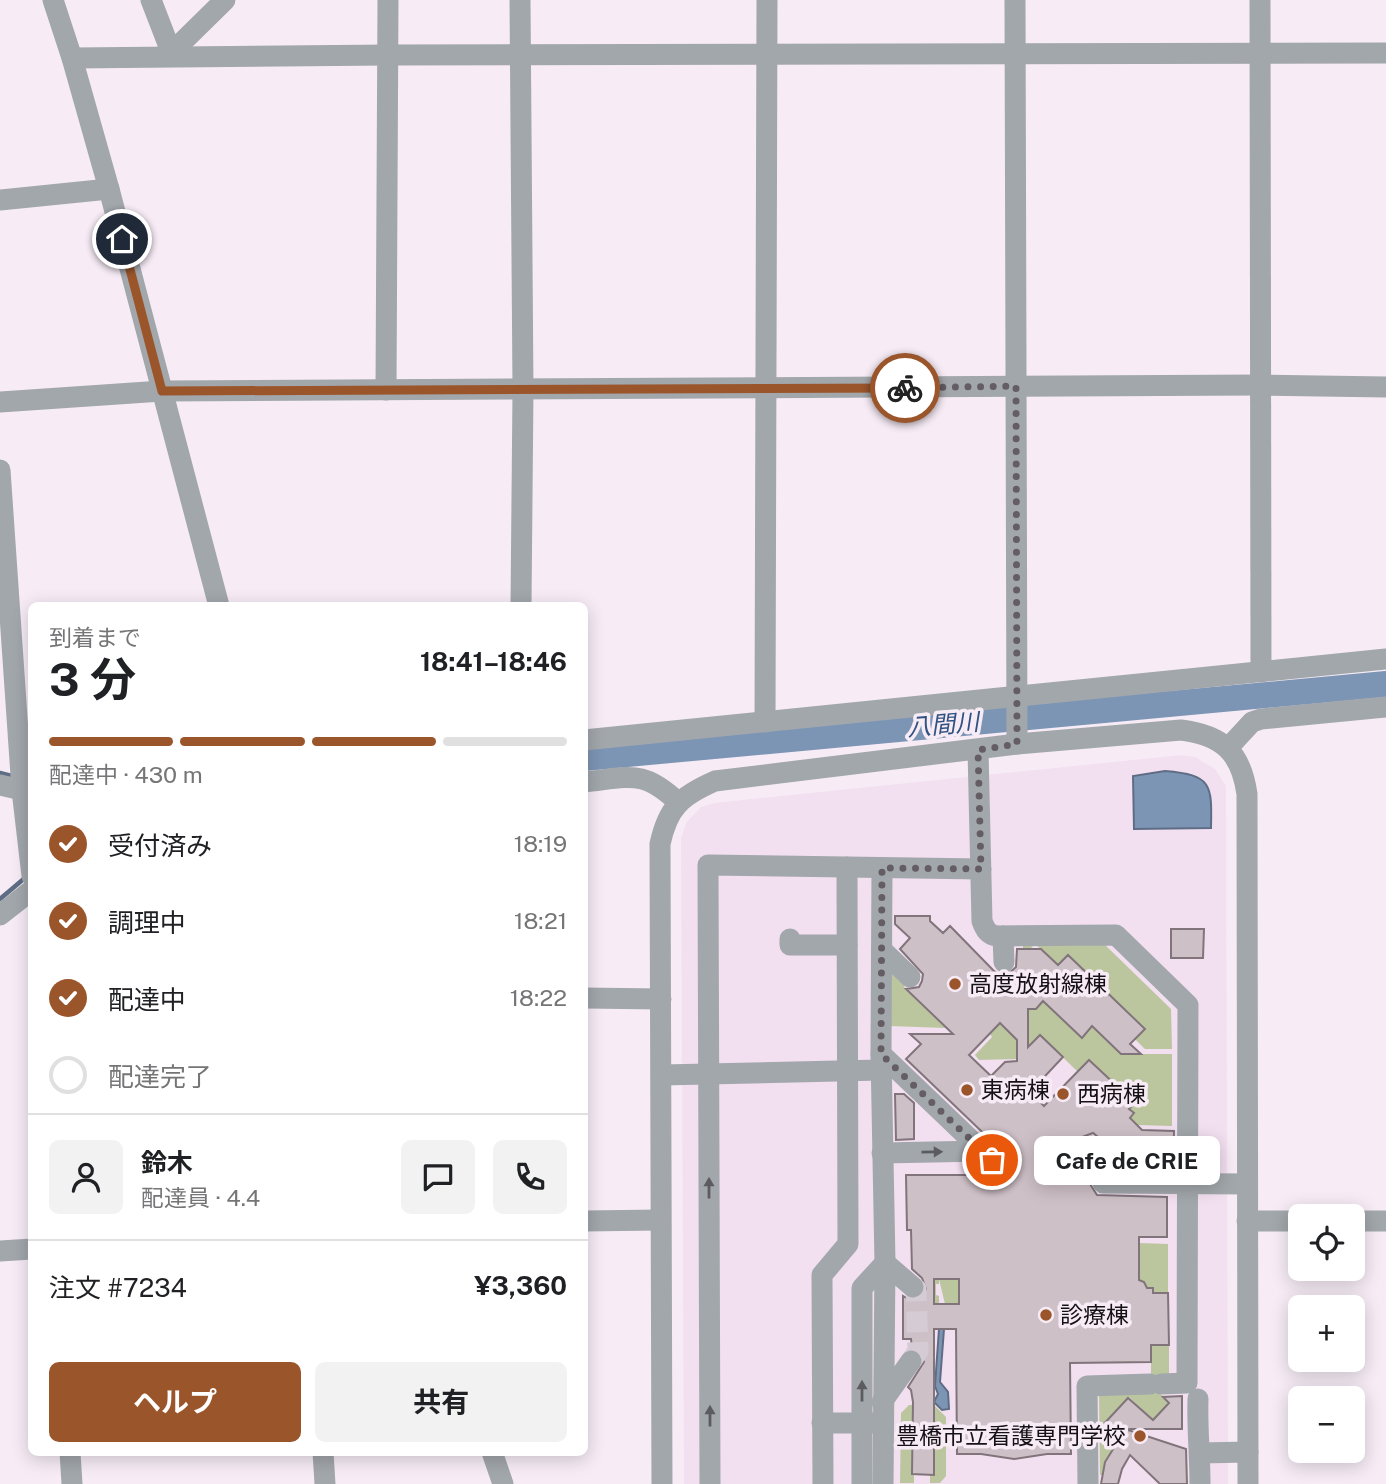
<!DOCTYPE html>
<html lang="ja">
<meta charset="utf-8">
<style>
:root{--surface:#fff;--page:#f2f2f2;--text:#202124;--muted:#757577;--line:#e0e0e0;--accent:#9b552b}
body{margin:0;font-family:"Public Sans","Noto Sans JP",sans-serif;background:var(--page);color:var(--text);height:100vh;display:flex;flex-direction:column;font-size:26px;white-space:nowrap}
*{box-sizing:border-box;margin:0}
p{font-size:23px;color:var(--muted)}
.icon{flex:none;width:38px;height:38px;fill:none;stroke:currentColor;stroke-width:2;stroke-linecap:round;stroke-linejoin:round}
.map{position:relative;flex:1;overflow:hidden}
.details{position:absolute;left:28px;top:602px;width:560px;height:854px;display:flex;flex-direction:column;background:var(--surface);border-radius:10px;box-shadow:0 4px 18px #0003}
.details>*{flex:none}
.tools{position:absolute;left:1288px;top:1204px;display:grid;gap:14px}
.tools a{display:grid;place-items:center;width:77px;height:77px;border-radius:10px;background:var(--surface);box-shadow:0 4px 18px #0003;font-size:35px}
.pin{position:absolute;display:grid;place-items:center;width:60px;height:60px;color:#fff;margin:-30px;border:4px solid #fff;border-radius:50%;box-shadow:0 2px 7px #0007}
.courier{position:absolute;display:grid;place-items:center;width:70px;height:70px;margin:-35px;border:5px solid #9b552b;border-radius:50%;background:#fff;color:#222;box-shadow:0 2px 9px #0007}
.bubble{position:absolute;height:49px;border-radius:10px;background:var(--surface);box-shadow:0 4px 18px #0003;font-size:23px;font-weight:700;line-height:49px;text-align:center}
.summary em{font-style:normal;font-weight:700}
.summary div{display:flex;flex-direction:column-reverse}
.summary{display:flex;align-items:center;justify-content:space-between;height:119px;padding:0 21px}
h1{font-size:46px;font-weight:700;line-height:52px}
.bar{display:grid;grid-template-columns:repeat(4,1fr);gap:10px 7px;align-content:center;height:84px;padding:0 21px}
.bar i{height:9px;border-radius:5px;background:var(--line)}
.bar .selected{background:var(--accent)}
.bar p{grid-column:span 4}
.line{display:flex;align-items:center;gap:18px;padding:0 21px;border-top:2px solid var(--line)}
.line div{flex:1}
.round{display:grid;place-items:center;flex:none;width:74px;height:74px;border-radius:10px;background:var(--page)}
ol{padding:0 21px;list-style:none}
li{display:flex;align-items:center;gap:21px;height:77px}
li p{margin-inline-start:auto}
li .icon{padding:7px;border-radius:50%;background:var(--accent);color:#fff;stroke-width:4}
li:last-child{color:var(--muted)}
li i{width:38px;height:38px;border:4px solid var(--line);border-radius:50%}
.primary-button{display:flex;gap:14px;margin-top:auto;padding:14px 21px}
.primary-button a{flex:1;height:80px;border-radius:10px;background:var(--accent);color:#fff;font-size:28px;font-weight:700;line-height:80px;text-align:center}
.primary-button a+a{background:var(--page);color:var(--text)}
.map>svg:first-child{display:block}
.medical{fill:#f2dff0}
.green{fill:#bbc69f}
.water{fill:#7d95b5;stroke:#5e6d85;stroke-width:2}
.lines{fill:none;stroke-linecap:round;stroke-linejoin:round}
.stream{stroke:#5e6d85;stroke-width:4.5}
.river{stroke:#7d95b5;stroke-width:26}
.building{fill:#cec0c7;stroke:#81747b;stroke-width:2;fill-rule:evenodd}
.minor-tunnel{stroke:#d5cbd4;stroke-width:21;stroke-dasharray:21 10;stroke-linecap:butt}
.minor{stroke:#a2a7ac;stroke-width:21}
.oneway{fill:#5c5c60}
.done{stroke:#645e64;stroke-width:7;stroke-dasharray:0 12.6}
.route{stroke:#9b552b;stroke-width:9}
.poi-dot{fill:#9b552b;stroke:#f7ecf6;stroke-width:2.5}
.labels{text-anchor:middle;stroke-width:7;stroke-linejoin:round;paint-order:stroke}
.poi-label{font-size:23px;fill:#151115;stroke:#f7ecf6;text-anchor:start}
.water-label{font-size:24px;font-style:italic;fill:#315280;stroke:#f7ecf6}
</style>
<div class="map">
<svg width="1386" height="1484" viewBox="0 0 1386 1484">
<rect width="100%" height="100%" fill="#f7ecf6"/>
<!-- medical -->
<polygon class="medical" points="1182,755 1195,757 1215,769 1226,786 1226,793 1228,1484 684,1484 681,839 686,823 701,807 714,803"/>
<!-- green -->
<g class="green">
<polygon points="1023,942 1103,943 1171,1009 1172,1049 1145,1049 1135,1039 1144,1029 1068,955 1058,965 1035,944 1023,956"/>
<polygon points="890,967 909,981 904,987 946,1028 889,1026"/>
<polygon points="1043,1001 1081,1037 1092,1026 1121,1054 1172,1054 1172,1126 1138,1125 1135,1127 1130,1118 1134,1113 1129,1109 1135,1103 1090,1060 1078,1072 1040,1035 1028,1047 1028,1009 1036,1009"/>
<polygon points="1000,1023 1011,1034 1017,1034 1017,1059 979,1060 975,1055 992,1037 990,1034"/>
<polygon points="1139,1243 1168,1244 1168,1293 1153,1293 1142,1288 1145,1284 1139,1281"/>
<polygon points="935,1262 953,1273 953,1279 959,1279 962,1301 958,1304 945,1304 939,1279 939,1284 936,1284 936,1295 939,1296 939,1304 934,1304"/>
<polygon points="1151,1339 1169,1345 1169,1380 1151,1375"/>
<polygon points="1158,1392 1167,1400 1167,1405 1153,1420 1129,1397 1101,1427 1118,1444 1105,1461 1102,1475 1100,1475 1099,1393"/>
<polygon points="909,1405 922,1405 913,1414 912,1474 914,1474 914,1483 900,1483 901,1413"/>
<polygon points="929,1405 934,1405 946,1417 946,1476 940,1483 930,1483 930,1474 934,1474 934,1414 929,1413"/>
</g>
<!-- water -->
<g class="water">
<path d="M1165,771C1212,775 1212,784 1211,828L1134,829L1133,776Z"/>
<polygon points="939,1329 944,1329 940,1382 948,1392 949,1409 942,1410 934,1402 938,1394 935,1386"/>
</g>
<g class="lines">
<!-- stream -->
<g class="stream">
<polyline points="0,773 16,777"/>
<polyline points="0,899 26,877"/>
</g>
<!-- river -->
<polyline class="river" points="584,758 1386,684"/>
</g>
<!-- building -->
<g class="building">
<path d="M895,916H930V921L943,933L950,926L993,970L1006,980L1008,974L1016,967L1017,949H1041L1058,965L1068,955L1145,1029L1130,1044L1141,1054H1121L1092,1026L1082,1038L1043,1001L1036,1009H1028V1047L1040,1035L1063,1057L1030,1092L1044,1106L1089,1060L1135,1103L1129,1109L1134,1113L1130,1118L1142,1130L1174,1131L1173,1170H1148V1155H1120L1093,1133L1082,1137L1078,1148L1072,1154L1073,1173H1095L1090,1184L1097,1195L1167,1197V1237H1139V1280L1144,1282L1147,1288H1153V1293H1168L1169,1345H1151V1362L1070,1363L1071,1454H1047L1014,1459L981,1454H957L956,1329H934V1475L912,1474L913,1402L911,1390L908,1387L924,1362L919,1351L912,1348L911,1339H903V1296L910,1300H917L922,1296L926,1289L922,1278L912,1269L911,1230H907L906,1175H979L985,1186L993,1188L1003,1182L1005,1174H1012V1151H1002L906,1059L921,1044L910,1034H953L906,989L919,987L922,981L923,974L900,949L910,938L895,924ZM1000,1023L1017,1040V1061L1005,1062L991,1076L969,1055ZM934,1279H959V1304H934Z"/>
<polygon points="1171,929 1204,929 1203,958 1171,958"/>
<polygon points="895,1094 904,1094 914,1103 914,1139 896,1140"/>
<polygon points="1182,1396 1182,1429 1125,1429 1186,1449 1187,1484 1160,1484 1130,1455 1122,1469 1118,1484 1101,1484 1105,1462 1117,1443 1101,1427 1128,1398 1153,1420 1169,1403 1163,1397"/>
</g>
<g class="lines">
<!-- minor-tunnel -->
<polyline class="minor-tunnel" points="911,1361 918,1351 916,1289 913,1287"/>
<!-- minor -->
<g class="minor">
<polyline points="53,0 72,58 109,189 219,606"/>
<polyline points="151,0 168,44 168,56 225,0"/>
<polyline points="520,0 523,390 521,606"/>
<polyline points="1015,0 1017,744"/>
<polyline points="1260,0 1261,672"/>
<polyline points="72,58 388,55 1386,53"/>
<polyline points="0,200 109,189"/>
<polyline points="386,390 388,0"/>
<polyline points="0,402 162,391 1261,385 1386,387"/>
<polyline points="0,470 22,790 32,876"/>
<polyline points="765,722 767,0"/>
<polyline points="584,740 1386,659"/>
<polyline points="1228,748 1252,722 1261,719 1386,707"/>
<path d="M978,750L982,921C985,929 988,935 997,936L1116,935L1188,1005L1187,1383L1161,1384"/>
<path d="M584,782C631,777 643,769 679,803"/>
<polyline points="0,785 22,790"/>
<polyline points="882,868 881,1054 885,1263 883,1484"/>
<polyline points="0,915 32,890"/>
<polyline points="1003,936 1004,962"/>
<polyline points="790,939 790,945 847,945"/>
<polyline points="882,950 910,977"/>
<polyline points="584,998 661,999"/>
<polyline points="881,1054 992,1160 992,1175"/>
<polyline points="662,1075 881,1070"/>
<polyline points="1091,1146 1130,1183"/>
<polyline points="882,1153 983,1151"/>
<polyline points="1103,1183 1247,1184"/>
<polyline points="584,1221 660,1220"/>
<polyline points="1247,1221 1300,1221"/>
<polyline points="1353,1221 1386,1221"/>
<polyline points="0,1251 32,1249"/>
<path d="M1198,1399C1197,1428 1200,1455 1200,1484"/>
<polyline points="882,1402 911,1361"/>
<polyline points="822,1423 876,1423"/>
<polyline points="70,1452 72,1484"/>
<polyline points="323,1452 325,1484"/>
<polyline points="492,1452 503,1484"/>
<polyline points="1200,1453 1248,1452"/>
<path d="M662,1484L660,844C668,807 681,796 715,781L1017,744L1181,730C1222,735 1241,752 1247,794L1248,1484"/>
<polyline points="710,1484 708,865 981,869"/>
<polyline points="823,1484 822,1275 848,1244 847,867"/>
<polyline points="862,1484 862,1288 885,1263 913,1287"/>
<polyline points="1088,1484 1087,1386 1150,1384"/>
</g>
</g>
<!-- one-way arrows -->
<defs><path id="oneway-solid" d="M-6-.8H1V-3.2L6.5 0L1 3.2V.8H-6Z" transform="scale(1.75)"/></defs>
<g class="oneway">
<use href="#oneway-solid" transform="translate(932 1152) rotate(-1)"/>
<use href="#oneway-solid" transform="translate(709 1188) rotate(-90)"/>
<use href="#oneway-solid" transform="translate(862 1391) rotate(-90)"/>
<use href="#oneway-solid" transform="translate(710 1416) rotate(-90)"/>
</g>
<g class="lines">
<!-- done -->
<polyline class="done" points="905,388 1016,386 1017,744 978,750 981,869 882,868 881,1054 992,1160"/>
<!-- route -->
<polyline class="route" points="122,239 162,391 905,388"/>
</g>
<!-- markers -->
<g class="poi-dot">
<circle cx="955" cy="984" r="7"/>
<circle cx="967" cy="1090" r="7"/>
<circle cx="1063" cy="1094" r="7"/>
<circle cx="1046" cy="1315" r="7"/>
<circle cx="1140" cy="1436" r="7"/>
</g>
<g class="labels">
<!-- poi labels -->
<g class="poi-label">
<text x="969" y="992">高度放射線棟</text>
<text x="981" y="1098">東病棟</text>
<text x="1077" y="1102">西病棟</text>
<text x="1060" y="1323">診療棟</text>
<text x="1126" y="1444" text-anchor="end">豊橋市立看護専門学校</text>
</g>
<!-- water labels -->
<g class="water-label">
<text transform="translate(943 725) rotate(-5)" y="8">八間川</text>
</g>
</g>
</svg>
<div class="tools">
<a><svg class="icon" aria-label="locate" viewBox="0 0 24 24"><circle cx="12" cy="12" r="6"/><path d="M12 2v4M12 18v4M2 12h4M18 12h4"/></svg></a>
<a>+</a>
<a>−</a>
</div>
<div class="pin" style="left:992px;top:1160px;background:#ea580c"><svg class="icon" aria-label="bag" viewBox="0 0 24 24"><path d="M5 8h14l-1 12H6zM9 8a3 3 0 0 1 6 0"/></svg></div>
<div class="pin" style="left:122px;top:239px;background:#1f2937"><svg class="icon" aria-label="home" viewBox="0 0 24 24"><path d="M3 11l9-7 9 7M6 9v11h12V9"/></svg></div>
<div class="courier" style="left:905px;top:388px"><svg class="icon" aria-label="bike" viewBox="0 0 24 24"><circle cx="6" cy="16" r="4"/><circle cx="18" cy="16" r="4"/><path d="M6 16l4-8h5l3 8M10 8l3 8H6M13 5h3"/></svg></div>
<div class="bubble" style="left:1034px;top:1136px;width:186px">Cafe de CRIE</div>
<section class="details">
<div class="summary"><div><h1>3 分</h1><p>到着まで</p></div><em>18:41–18:46</em></div>
<div class="bar"><i class="selected"></i><i class="selected"></i><i class="selected"></i><i></i><p>配達中 · 430 m</p></div>
<ol>
<li><svg class="icon" aria-label="check" viewBox="0 0 24 24"><path d="M5 12l5 5 9-10"/></svg>受付済み<p>18:19</p></li>
<li><svg class="icon" aria-label="check" viewBox="0 0 24 24"><path d="M5 12l5 5 9-10"/></svg>調理中<p>18:21</p></li>
<li><svg class="icon" aria-label="check" viewBox="0 0 24 24"><path d="M5 12l5 5 9-10"/></svg>配達中<p>18:22</p></li>
<li><i></i>配達完了</li>
</ol>
<div class="line" style="height:126px"><a class="round"><svg class="icon" aria-label="person" viewBox="0 0 24 24"><circle cx="12" cy="8" r="4"/><path d="M4 21q1-7 8-7t8 7"/></svg></a><div><b>鈴木</b><p>配達員 · 4.4</p></div><a class="round"><svg class="icon" aria-label="chat" viewBox="0 0 24 24"><path d="M4 5h16v11H9l-5 4z"/></svg></a><a class="round"><svg class="icon" aria-label="phone" viewBox="0 0 24 24"><path d="M5 4h4l2 5-3 2q2 4 5 5l2-3 5 2v4C11 20 4 13 5 4z"/></svg></a></div>
<div class="line" style="height:91px"><div>注文 #7234</div><b>¥3,360</b></div>
<div class="primary-button"><a>ヘルプ</a><a>共有</a></div>
</section>
</div>
